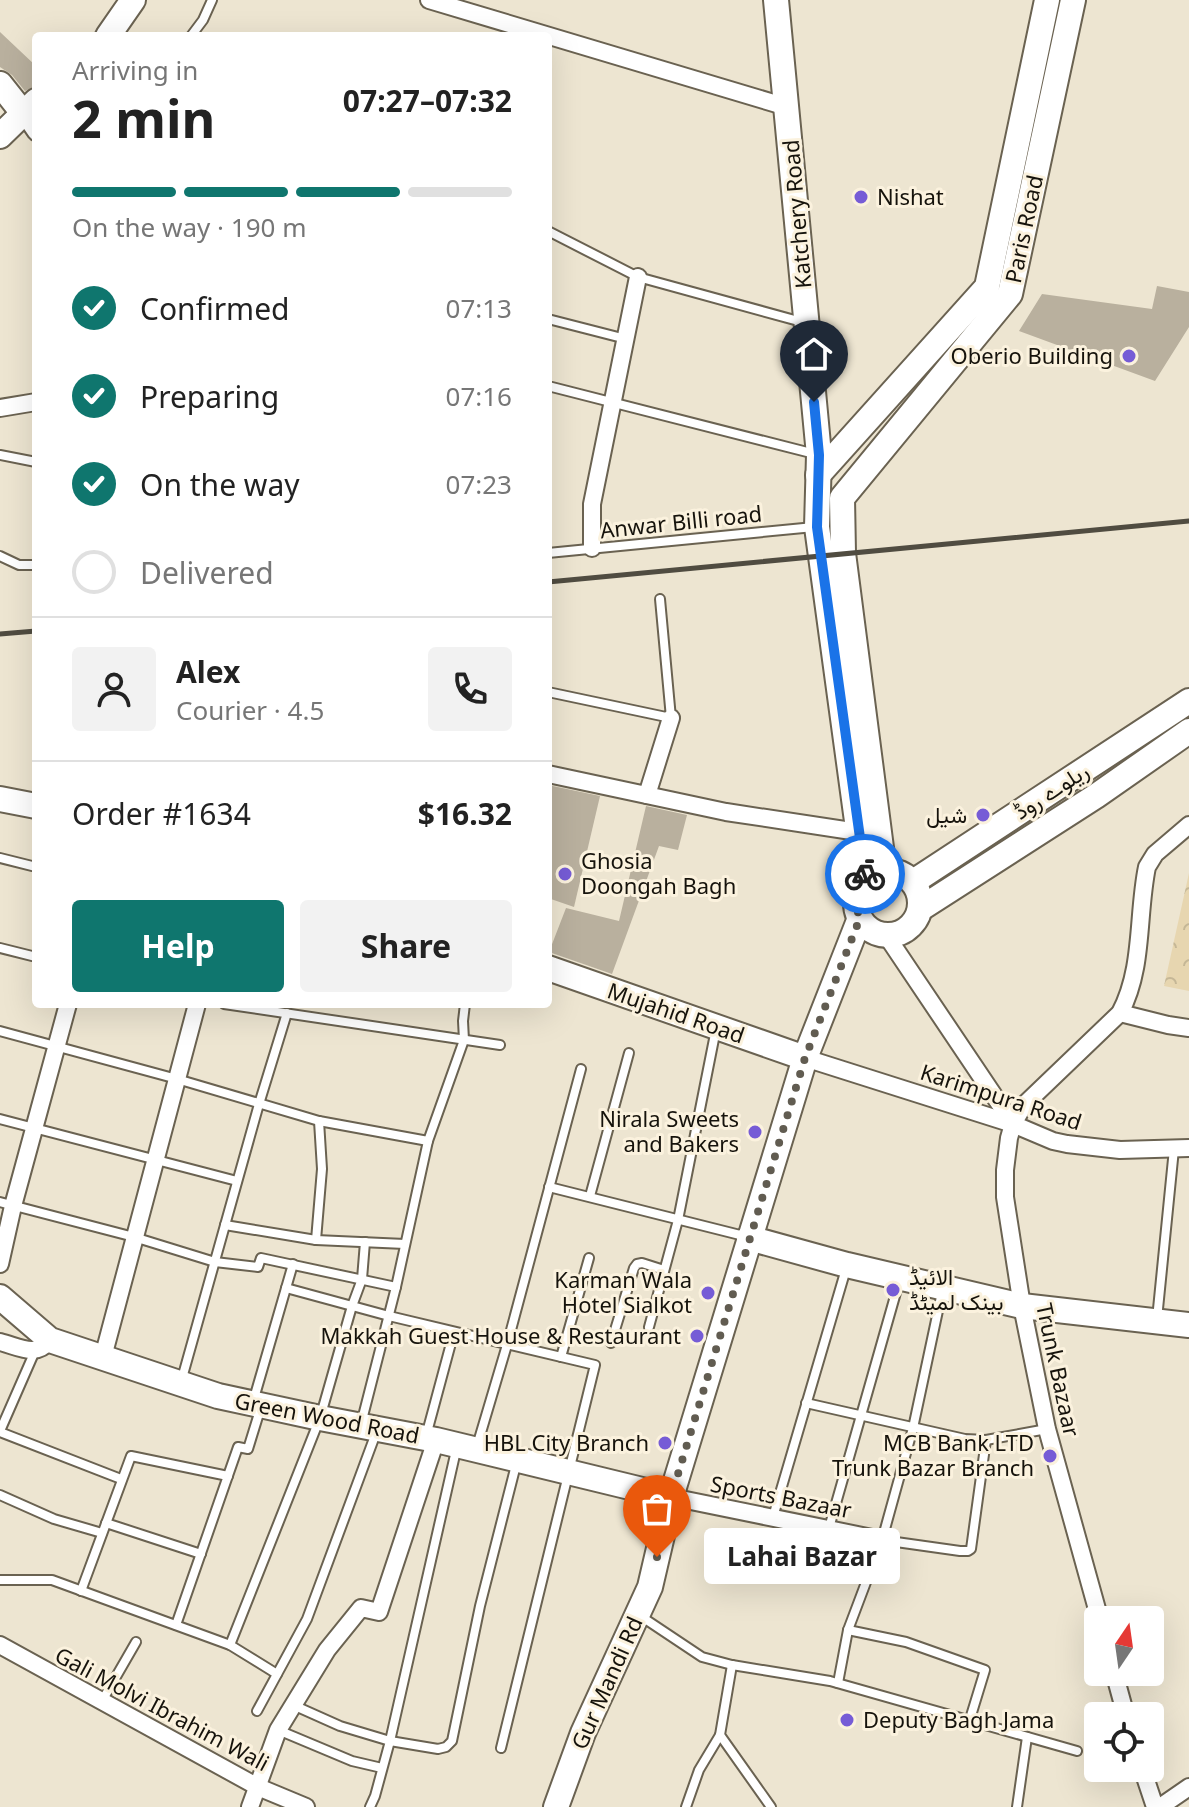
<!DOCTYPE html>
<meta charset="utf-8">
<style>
:root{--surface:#fff;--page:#f2f2f2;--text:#222;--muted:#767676;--line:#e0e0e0;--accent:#0f766e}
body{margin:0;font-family:"Noto Sans",Vazirmatn,sans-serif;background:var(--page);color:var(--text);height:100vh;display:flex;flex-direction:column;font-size:30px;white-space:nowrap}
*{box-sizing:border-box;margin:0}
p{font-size:26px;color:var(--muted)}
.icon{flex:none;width:44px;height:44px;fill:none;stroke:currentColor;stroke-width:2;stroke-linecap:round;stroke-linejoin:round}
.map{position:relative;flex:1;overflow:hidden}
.side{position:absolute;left:32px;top:32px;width:520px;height:976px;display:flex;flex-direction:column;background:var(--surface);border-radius:8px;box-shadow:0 8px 32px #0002}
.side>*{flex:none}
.needle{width:52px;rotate:13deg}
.fabs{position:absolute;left:1084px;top:1606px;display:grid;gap:16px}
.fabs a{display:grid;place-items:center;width:80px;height:80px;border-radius:8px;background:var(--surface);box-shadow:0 8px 32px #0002;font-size:40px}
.pin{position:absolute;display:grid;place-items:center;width:68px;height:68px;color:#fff;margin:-82px -34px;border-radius:50% 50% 50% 0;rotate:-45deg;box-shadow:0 0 8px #0007}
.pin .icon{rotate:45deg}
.courier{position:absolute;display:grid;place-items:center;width:80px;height:80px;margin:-40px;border:6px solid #1a73e8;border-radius:50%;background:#fff;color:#222;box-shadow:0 2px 10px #0007}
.bubble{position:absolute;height:56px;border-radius:8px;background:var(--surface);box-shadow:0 8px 32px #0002;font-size:26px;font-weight:700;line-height:56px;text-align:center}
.overview em{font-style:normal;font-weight:700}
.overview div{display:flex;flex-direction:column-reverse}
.overview{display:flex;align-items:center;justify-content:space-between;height:136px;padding:0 40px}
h1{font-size:52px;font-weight:700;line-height:60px}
.bar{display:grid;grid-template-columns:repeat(4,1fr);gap:12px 8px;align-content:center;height:96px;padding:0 40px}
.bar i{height:10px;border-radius:6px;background:var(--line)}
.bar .selected{background:var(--accent)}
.bar p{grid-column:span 4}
.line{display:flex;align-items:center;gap:20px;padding:0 40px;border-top:2px solid var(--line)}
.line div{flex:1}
.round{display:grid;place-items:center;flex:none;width:84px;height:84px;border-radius:8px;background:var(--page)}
ol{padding:0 40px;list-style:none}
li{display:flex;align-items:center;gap:24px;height:88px}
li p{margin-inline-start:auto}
li .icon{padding:8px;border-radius:50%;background:var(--accent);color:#fff;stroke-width:4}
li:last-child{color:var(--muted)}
li i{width:44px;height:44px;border:4px solid var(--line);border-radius:50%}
.action{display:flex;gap:16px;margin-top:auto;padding:16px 40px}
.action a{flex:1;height:92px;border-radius:8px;background:var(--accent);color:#fff;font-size:32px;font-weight:700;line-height:92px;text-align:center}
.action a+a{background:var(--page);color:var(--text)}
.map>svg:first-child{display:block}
.park{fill:url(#park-crowns)}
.building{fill:#b9b09e}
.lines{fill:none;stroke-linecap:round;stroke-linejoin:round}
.lane-casing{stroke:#6a6251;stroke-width:12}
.street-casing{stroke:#6a6251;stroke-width:20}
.secondary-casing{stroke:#6a6251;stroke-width:28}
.lane{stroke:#fff;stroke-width:8}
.street{stroke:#fff;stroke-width:16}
.secondary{stroke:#fff;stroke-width:24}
.rail{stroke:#504c41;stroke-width:5}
.done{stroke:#615c51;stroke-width:8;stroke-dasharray:0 14.4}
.route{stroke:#1a73e8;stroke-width:10}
.poi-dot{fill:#765cd6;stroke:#fbf2de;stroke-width:3}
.labels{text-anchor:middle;stroke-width:6;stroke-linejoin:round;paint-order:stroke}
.poi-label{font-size:22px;fill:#16130c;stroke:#fbf2de;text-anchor:end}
.street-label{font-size:22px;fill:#16130c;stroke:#fbf2de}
</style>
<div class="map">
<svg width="1189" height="1807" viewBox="0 0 1189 1807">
<defs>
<pattern id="park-crowns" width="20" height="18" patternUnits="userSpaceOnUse" patternTransform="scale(2)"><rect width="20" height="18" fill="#e7d6b0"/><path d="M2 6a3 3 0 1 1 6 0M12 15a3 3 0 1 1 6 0" fill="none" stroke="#c5b796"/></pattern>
</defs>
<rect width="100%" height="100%" fill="#ede5d1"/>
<!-- park -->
<polygon class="park" points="1189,873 1189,991 1164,986"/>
<!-- building -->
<g class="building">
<polygon points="0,32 36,66 36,86 25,91 12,75 0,67"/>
<polygon points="1157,286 1189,292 1189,327 1155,381 1019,331 1042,294 1152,309"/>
<polygon points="548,785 600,796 574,907 548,898"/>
<polygon points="646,806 687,815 678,850 659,846 612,974 549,952 566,908 619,921"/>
</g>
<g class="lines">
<!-- lane casing -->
<g class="lane-casing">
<g id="lane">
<polyline points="191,36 203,20 212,0"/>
<polyline points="548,231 638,277 802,322"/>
<polyline points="548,319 626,339"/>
<polyline points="548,386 815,454"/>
<polyline points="0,455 36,462"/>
<polyline points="548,553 814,527"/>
<polyline points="0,556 19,565 36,565"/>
<polyline points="548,692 671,718 660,599"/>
<polyline points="0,858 36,867"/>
<polyline points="0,948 36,957"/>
<polyline points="224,1004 500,1045"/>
<polyline points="0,1031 177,1079 319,1121 428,1141"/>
<polyline points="0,1119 237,1181"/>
<polyline points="549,1187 748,1237"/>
<polyline points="590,1196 629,1053"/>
<polyline points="0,1202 134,1237 215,1262 258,1267 261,1258 396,1287"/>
<polyline points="225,1225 316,1240 405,1244"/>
<polyline points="316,1240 322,1169 319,1121"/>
<polyline points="286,1288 389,1316 595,1365 501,1748"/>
<polyline points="1157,1319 1174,1149"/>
<polyline points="649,1327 678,1220 716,1029"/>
<polyline points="611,1343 634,1268 637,1264 642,1263 664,1270"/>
<polyline points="561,1357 589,1258"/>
<polyline points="181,1382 259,1104 287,1013"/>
<polyline points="253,1402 293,1264"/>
<polyline points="806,1403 965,1439 986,1440 1047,1429"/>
<polyline points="361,1424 396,1287 428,1141 464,1040 463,1021 465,1004"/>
<polyline points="0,1431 35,1351"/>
<polyline points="0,1432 121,1479"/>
<polyline points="426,1436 454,1332"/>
<polyline points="477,1446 507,1345 581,1069"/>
<polyline points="0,1495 54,1519 102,1533"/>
<polyline points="773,1517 846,1269"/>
<polyline points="106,1523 201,1554"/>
<polyline points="829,1528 899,1282"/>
<polyline points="882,1540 960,1551 968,1551 971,1549 986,1440"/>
<polyline points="0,1580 52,1580 230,1645 277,1674"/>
<polyline points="81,1591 131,1456 228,1476"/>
<polyline points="642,1617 702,1657 732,1665 830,1681 1077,1751"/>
<polyline points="176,1625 238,1447 248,1449 260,1410"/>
<polyline points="848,1630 906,1642 985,1670 970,1719"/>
<polyline points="230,1645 320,1418 352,1306 362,1279 365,1242"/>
<polyline points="732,1665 720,1735 771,1807"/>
<polyline points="838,1683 848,1630 882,1540 913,1428 942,1292"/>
<polyline points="102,1701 136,1642"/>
<polyline points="293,1705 340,1726 390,1741 438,1749 446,1747 452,1741 480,1606 517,1461"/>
<polyline points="257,1711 307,1619 376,1433"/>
<polyline points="278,1730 352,1761 382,1768"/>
<polyline points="370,1807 375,1796 390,1741 457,1446"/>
<polyline points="686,1807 699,1770 720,1735"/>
<polyline points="1017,1807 1027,1737"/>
</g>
</g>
<!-- street casing -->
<g class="street-casing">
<g id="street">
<polyline points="429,0 787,107"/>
<polyline points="23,113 36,132"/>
<polyline points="0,408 36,402"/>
<polyline points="592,548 592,504 638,277"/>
<polyline points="548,774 726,812 858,832"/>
<polyline points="647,795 671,718"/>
<polyline points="886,935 1013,1124"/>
<polyline points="1120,1013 1168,1025 1189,1028"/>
<polyline points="805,1058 1013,1124 1053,1141 1067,1144 1120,1150 1189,1148"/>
<polyline points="0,1264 13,1206 68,1004"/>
<path d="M0,1342C20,1347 36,1358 50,1340"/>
<polyline points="103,1357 197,1004"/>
<polyline points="671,1497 882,1540"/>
<path d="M1100,1620L1047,1429L1022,1306L1005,1197V1170L1009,1138L1013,1124L1024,1105L1120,1013C1144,968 1137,915 1147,867L1155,854L1189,825"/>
<polyline points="0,1645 258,1787 306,1807"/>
<polyline points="1114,1672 1126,1716"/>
<polyline points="1142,1768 1155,1807"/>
<polyline points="250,1807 278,1730 327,1650 361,1608 379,1612 436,1440"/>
<polyline points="1160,1807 1189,1787"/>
</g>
</g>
<!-- secondary casing -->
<g class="secondary-casing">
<g id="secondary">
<polyline points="776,0 819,455 817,527 865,880"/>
<polyline points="108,36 133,0"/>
<polyline points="0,84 23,113"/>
<polyline points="0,136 36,101"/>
<polyline points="818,475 987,287 1047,0"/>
<polyline points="0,799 36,806"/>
<circle cx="888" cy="903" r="32"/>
<polyline points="884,871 843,553 842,498 1010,294 1073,0"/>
<polyline points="913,882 1189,701"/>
<polyline points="920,909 1096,796 1189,731"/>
<polyline points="548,968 805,1058"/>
<polyline points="749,1238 847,1265 1022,1306 1189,1325"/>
<polyline points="0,1297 50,1340 218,1396 320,1418 436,1440 671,1497"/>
<polyline points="556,1807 583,1733 650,1587 671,1497 805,1058 860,918"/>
</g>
</g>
<!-- lane -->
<use href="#lane" class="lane"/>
<!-- street -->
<use href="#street" class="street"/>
<!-- secondary -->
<use href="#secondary" class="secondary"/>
<!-- rail -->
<g class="rail">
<polyline points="548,582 1189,521"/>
<polyline points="0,634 36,631"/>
</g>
</g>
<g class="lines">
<!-- done -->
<path class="done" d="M657,1557L671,1497L805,1058L860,918C854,903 856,893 865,880V874"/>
<!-- route -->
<polyline class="route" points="814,402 819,455 817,527 865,874"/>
</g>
<!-- markers -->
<g class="poi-dot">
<circle cx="861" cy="197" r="8"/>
<circle cx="1129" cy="356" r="8"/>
<circle cx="983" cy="815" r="8"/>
<circle cx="565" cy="874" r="8"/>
<circle cx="755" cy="1132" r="8"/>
<circle cx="893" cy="1290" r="8"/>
<circle cx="708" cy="1293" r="8"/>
<circle cx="697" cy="1336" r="8"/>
<circle cx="665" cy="1443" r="8"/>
<circle cx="1050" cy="1456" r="8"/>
<circle cx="847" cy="1720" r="8"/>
</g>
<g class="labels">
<!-- poi labels -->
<g class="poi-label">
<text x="877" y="205" text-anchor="start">Nishat</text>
<text x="1113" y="364">Oberio Building</text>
<text x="967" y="823">شیل</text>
<text x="581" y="869" text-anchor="start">Ghosia<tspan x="581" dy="25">Doongah Bagh</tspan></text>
<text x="739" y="1127">Nirala Sweets<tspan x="739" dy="25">and Bakers</tspan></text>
<text x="909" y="1285" text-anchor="start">الائیڈ<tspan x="909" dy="25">بینک لمیٹڈ</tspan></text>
<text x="692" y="1288">Karman Wala<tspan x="692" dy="25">Hotel Sialkot</tspan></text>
<text x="681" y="1344">Makkah Guest House &amp; Restaurant</text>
<text x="649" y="1451">HBL City Branch</text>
<text x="1034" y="1451">MCB Bank LTD<tspan x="1034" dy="25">Trunk Bazar Branch</tspan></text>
<text x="863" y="1728" text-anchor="start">Deputy Bagh Jama</text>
</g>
<!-- street labels -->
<g class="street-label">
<text transform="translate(797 214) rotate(-95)" y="8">Katchery Road</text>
<text transform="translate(1024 229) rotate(-78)" y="8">Paris Road</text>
<text transform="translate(681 522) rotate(-6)" y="8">Anwar Billi road</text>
<text transform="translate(1051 791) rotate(-33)" y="8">ریلوے روڈ</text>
<text transform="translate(676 1013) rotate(19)" y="8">Mujahid Road</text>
<text transform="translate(1001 1097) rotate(18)" y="8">Karimpura Road</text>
<text transform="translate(1058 1370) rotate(78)" y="8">Trunk Bazaar</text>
<text transform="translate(327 1418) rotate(11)" y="8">Green Wood Road</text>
<text transform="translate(781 1497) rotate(11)" y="8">Sports Bazaar</text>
<text transform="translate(607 1683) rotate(-66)" y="8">Gur Mandi Rd</text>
<text transform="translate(162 1709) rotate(28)" y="8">Gali Molvi Ibrahim Wali</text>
</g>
</g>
</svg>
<div class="fabs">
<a><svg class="needle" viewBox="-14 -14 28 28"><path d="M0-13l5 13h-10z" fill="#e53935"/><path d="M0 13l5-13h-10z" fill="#767676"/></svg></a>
<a><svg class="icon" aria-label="locate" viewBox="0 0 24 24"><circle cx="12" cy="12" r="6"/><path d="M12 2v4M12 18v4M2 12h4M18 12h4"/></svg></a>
</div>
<div class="pin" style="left:657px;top:1557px;background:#ea580c"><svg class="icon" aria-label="bag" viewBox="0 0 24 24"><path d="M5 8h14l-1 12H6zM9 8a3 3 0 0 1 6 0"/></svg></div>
<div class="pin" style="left:814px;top:402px;background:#1f2937"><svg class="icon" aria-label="home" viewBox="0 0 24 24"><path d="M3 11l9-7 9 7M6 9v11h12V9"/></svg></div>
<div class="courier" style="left:865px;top:874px"><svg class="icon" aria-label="bike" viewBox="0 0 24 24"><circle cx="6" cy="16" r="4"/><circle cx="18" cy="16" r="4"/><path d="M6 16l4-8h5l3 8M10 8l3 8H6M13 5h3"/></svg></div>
<div class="bubble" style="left:704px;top:1528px;width:196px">Lahai Bazar</div>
<section class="side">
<div class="overview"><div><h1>2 min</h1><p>Arriving in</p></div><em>07:27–07:32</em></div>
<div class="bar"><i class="selected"></i><i class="selected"></i><i class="selected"></i><i></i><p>On the way · 190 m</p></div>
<ol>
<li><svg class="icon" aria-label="check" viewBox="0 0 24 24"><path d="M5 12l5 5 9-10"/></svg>Confirmed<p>07:13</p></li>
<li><svg class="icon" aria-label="check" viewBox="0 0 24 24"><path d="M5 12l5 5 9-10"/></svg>Preparing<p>07:16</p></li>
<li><svg class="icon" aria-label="check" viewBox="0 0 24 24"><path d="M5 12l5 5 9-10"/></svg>On the way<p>07:23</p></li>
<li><i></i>Delivered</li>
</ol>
<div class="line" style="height:144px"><a class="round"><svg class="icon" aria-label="person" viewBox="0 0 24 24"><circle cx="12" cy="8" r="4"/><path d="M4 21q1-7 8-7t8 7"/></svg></a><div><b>Alex</b><p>Courier · 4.5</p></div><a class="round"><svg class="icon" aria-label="phone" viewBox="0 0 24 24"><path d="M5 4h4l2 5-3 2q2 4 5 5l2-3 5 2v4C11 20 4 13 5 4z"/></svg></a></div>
<div class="line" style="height:104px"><div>Order #1634</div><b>$16.32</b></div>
<div class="action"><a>Help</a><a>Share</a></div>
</section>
</div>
